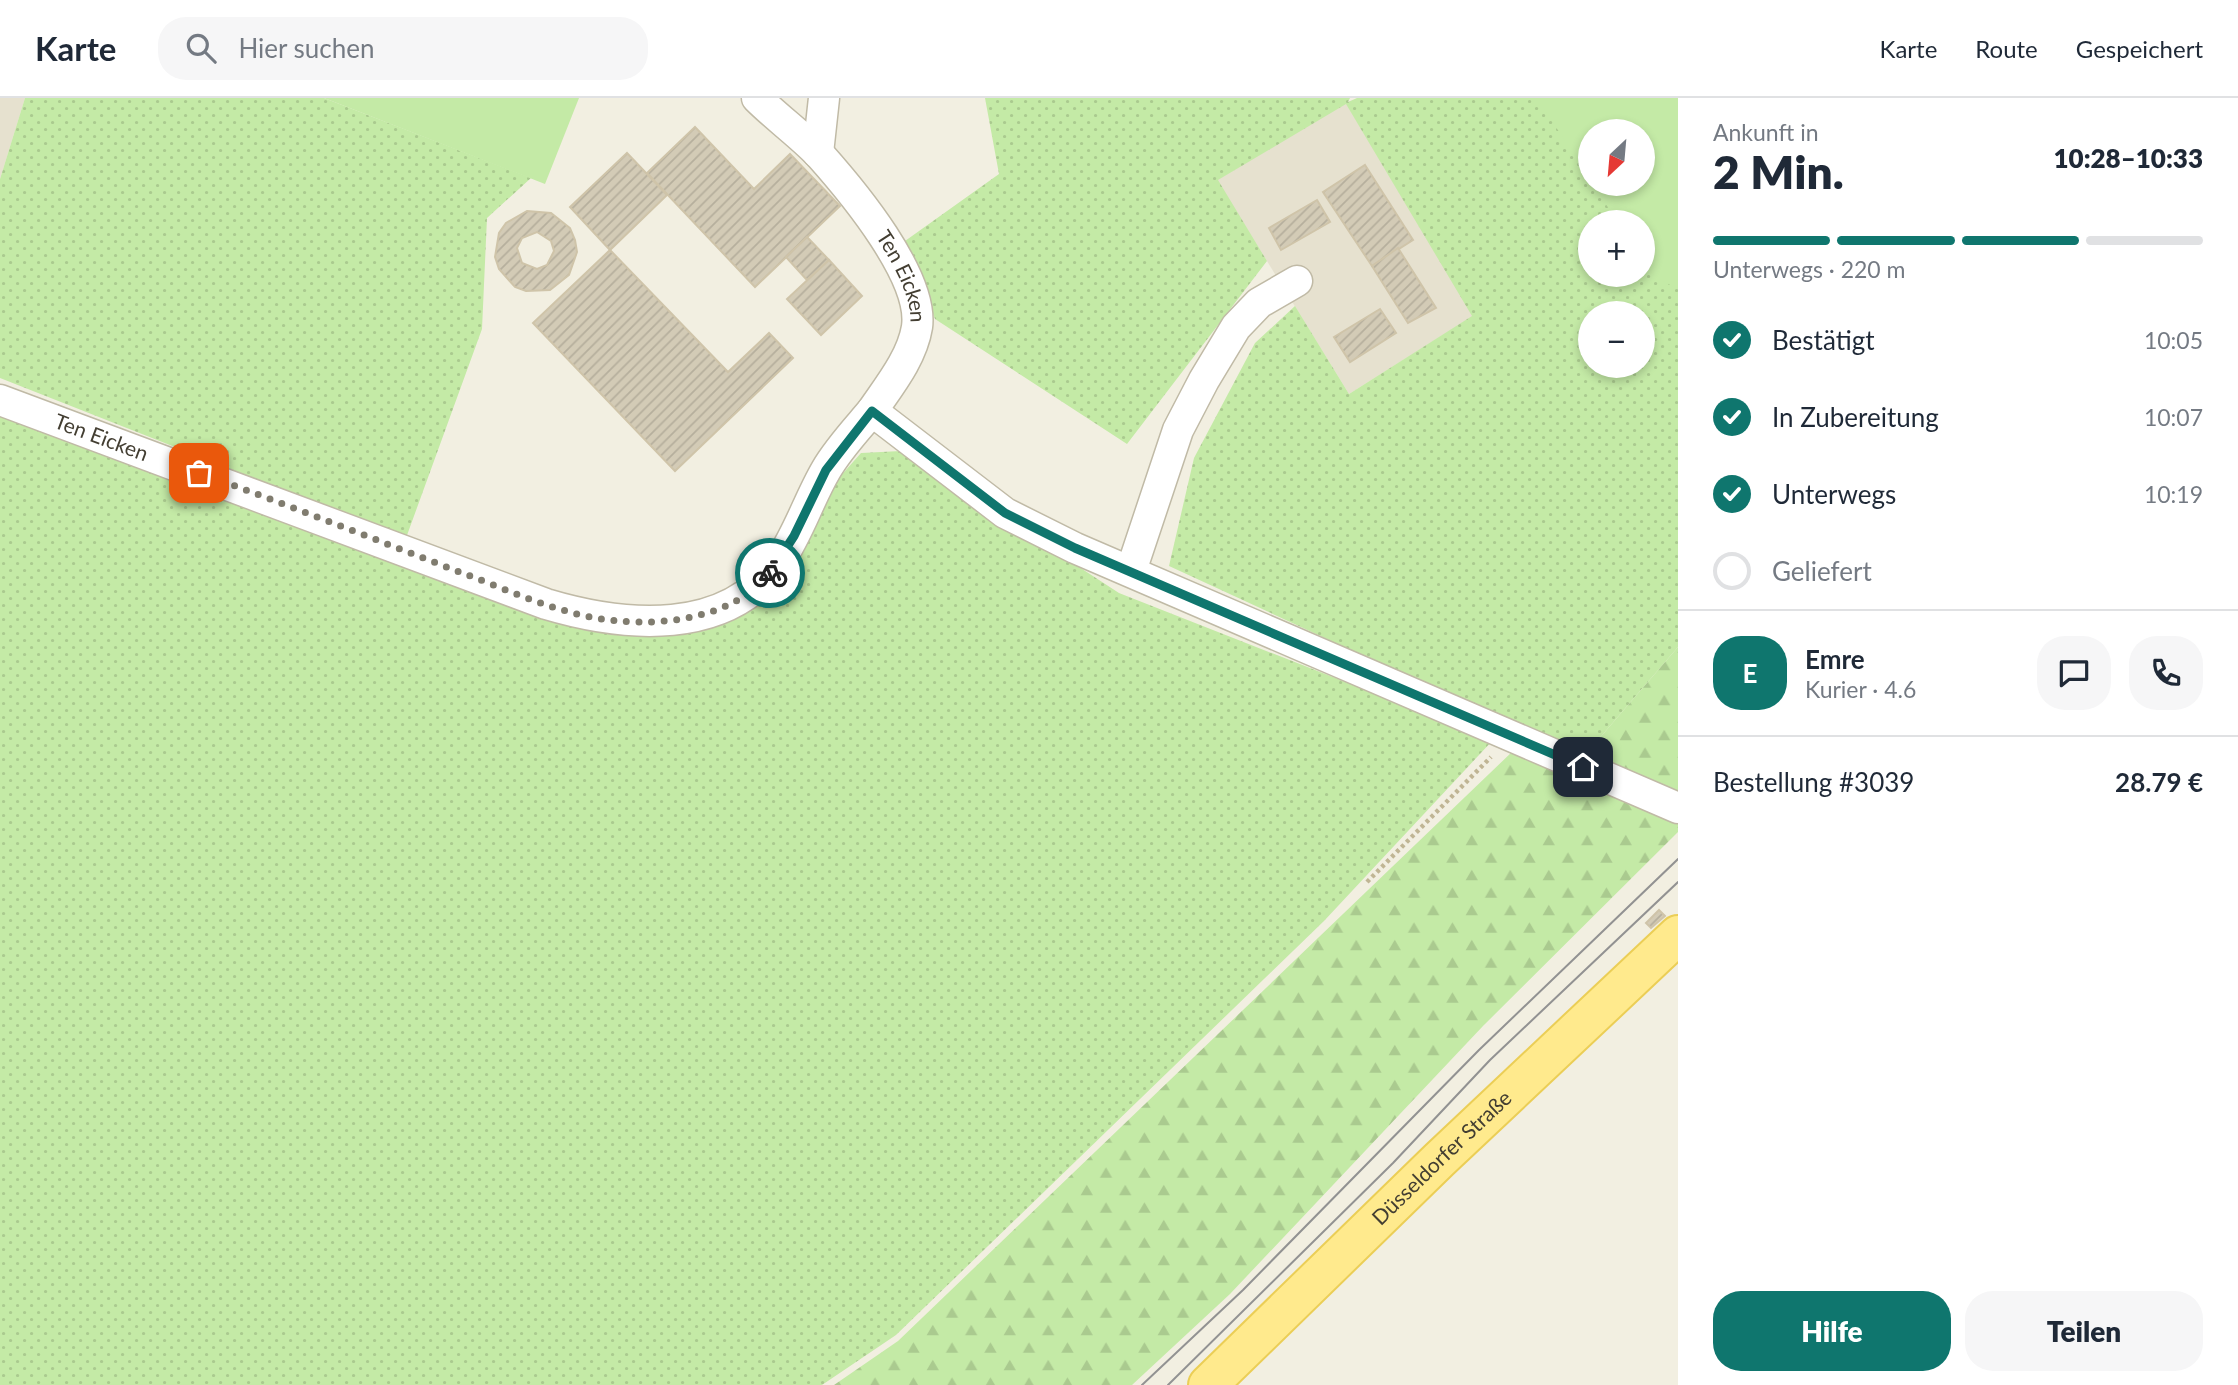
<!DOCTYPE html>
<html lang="de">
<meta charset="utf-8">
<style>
:root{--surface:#fff;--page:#f6f6f7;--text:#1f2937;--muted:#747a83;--line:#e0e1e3;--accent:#0f766e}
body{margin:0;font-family:Lato,sans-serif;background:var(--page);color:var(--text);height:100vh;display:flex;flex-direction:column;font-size:26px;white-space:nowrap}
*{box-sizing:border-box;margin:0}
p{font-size:23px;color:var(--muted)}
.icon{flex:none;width:38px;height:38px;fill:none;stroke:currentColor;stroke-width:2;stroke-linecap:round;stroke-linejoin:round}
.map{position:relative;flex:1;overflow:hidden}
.drawer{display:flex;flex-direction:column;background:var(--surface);width:560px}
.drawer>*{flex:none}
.needle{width:46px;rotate:206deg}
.fabs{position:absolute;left:1578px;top:21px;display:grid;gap:14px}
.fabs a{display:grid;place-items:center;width:77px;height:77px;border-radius:50%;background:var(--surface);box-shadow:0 4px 10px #0003;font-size:35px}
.pin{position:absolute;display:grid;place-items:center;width:60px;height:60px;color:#fff;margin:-30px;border-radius:14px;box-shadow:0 4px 10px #0006}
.courier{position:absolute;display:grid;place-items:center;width:70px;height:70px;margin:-35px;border:5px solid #0f766e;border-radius:50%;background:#fff;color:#222;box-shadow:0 2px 9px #0007}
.head em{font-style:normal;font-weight:800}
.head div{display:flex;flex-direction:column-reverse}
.head{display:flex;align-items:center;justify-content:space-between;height:119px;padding:0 35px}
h1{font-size:46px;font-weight:800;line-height:52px}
.bar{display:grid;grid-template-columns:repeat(4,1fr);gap:10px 7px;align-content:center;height:84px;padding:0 35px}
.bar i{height:9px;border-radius:5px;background:var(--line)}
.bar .current{background:var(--accent)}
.bar p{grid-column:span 4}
.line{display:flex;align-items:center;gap:18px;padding:0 35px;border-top:2px solid var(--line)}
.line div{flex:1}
.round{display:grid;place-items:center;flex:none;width:74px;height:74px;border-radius:28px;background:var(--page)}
ol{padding:0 35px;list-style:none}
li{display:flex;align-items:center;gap:21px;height:77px}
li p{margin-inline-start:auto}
li .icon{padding:7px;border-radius:50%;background:var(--accent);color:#fff;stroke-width:4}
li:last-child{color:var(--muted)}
li i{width:38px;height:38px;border:4px solid var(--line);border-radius:50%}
.action{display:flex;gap:14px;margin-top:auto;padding:14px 35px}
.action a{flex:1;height:80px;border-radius:28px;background:var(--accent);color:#fff;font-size:28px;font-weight:800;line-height:80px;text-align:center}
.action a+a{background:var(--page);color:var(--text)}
header{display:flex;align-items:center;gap:42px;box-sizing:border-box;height:98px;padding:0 35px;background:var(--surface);border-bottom:2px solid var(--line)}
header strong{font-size:33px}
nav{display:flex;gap:38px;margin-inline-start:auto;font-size:24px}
.search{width:490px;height:63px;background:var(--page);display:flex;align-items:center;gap:18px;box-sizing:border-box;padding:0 24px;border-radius:28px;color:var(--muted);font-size:26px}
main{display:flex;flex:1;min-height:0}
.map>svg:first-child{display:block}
.residential{fill:#e6e1cf}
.grass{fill:url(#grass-dots);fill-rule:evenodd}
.forest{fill:url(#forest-firs)}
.park{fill:#c4eaa6}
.building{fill:url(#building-hatch);stroke:#cfc4a9;stroke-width:2;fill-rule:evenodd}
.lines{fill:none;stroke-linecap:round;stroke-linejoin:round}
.minor-casing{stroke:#c0baa6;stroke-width:33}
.major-casing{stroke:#ebce56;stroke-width:42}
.path{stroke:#c0b594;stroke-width:4.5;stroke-dasharray:3.5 3.5;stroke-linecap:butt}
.minor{stroke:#fff;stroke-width:30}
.major{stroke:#ffea8d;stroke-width:38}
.tram{stroke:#929292;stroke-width:2}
.done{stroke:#807c6f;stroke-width:7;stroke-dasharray:0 12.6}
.route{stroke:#0f766e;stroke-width:9}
.labels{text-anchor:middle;stroke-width:7;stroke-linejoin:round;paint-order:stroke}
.street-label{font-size:21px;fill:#433e32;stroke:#fff}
</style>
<header>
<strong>Karte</strong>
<div class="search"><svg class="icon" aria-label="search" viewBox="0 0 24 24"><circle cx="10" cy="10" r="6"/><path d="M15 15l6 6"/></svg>Hier suchen</div>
<nav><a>Karte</a><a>Route</a><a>Gespeichert</a></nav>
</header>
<main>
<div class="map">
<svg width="1678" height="1287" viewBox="0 0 1678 1287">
<defs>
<pattern id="grass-dots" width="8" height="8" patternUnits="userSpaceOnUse" patternTransform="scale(1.75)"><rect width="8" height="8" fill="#c4eaa6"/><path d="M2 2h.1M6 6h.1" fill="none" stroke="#aaca8f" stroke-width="1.8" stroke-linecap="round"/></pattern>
<pattern id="forest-firs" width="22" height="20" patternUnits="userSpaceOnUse" patternTransform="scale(1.75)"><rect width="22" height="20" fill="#c4eaa6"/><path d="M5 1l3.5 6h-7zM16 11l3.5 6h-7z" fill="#aaca8f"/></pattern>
<pattern id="building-hatch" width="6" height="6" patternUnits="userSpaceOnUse" patternTransform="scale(1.75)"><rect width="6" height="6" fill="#d3cbb6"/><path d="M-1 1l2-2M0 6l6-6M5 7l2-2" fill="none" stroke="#b6af9d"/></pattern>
</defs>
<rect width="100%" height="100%" fill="#f2efe1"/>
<!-- residential -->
<g class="residential">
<polygon points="0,0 25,0 0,81"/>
<polygon points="1346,5 1473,218 1349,296 1217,82"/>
</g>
<!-- grass -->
<g class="grass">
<polygon points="25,0 324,0 531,80 487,120 482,231 406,440 0,280 0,81"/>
<path d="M985,0H1350L1348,4L1357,0H1678V549L1591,650L1522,631L1169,468L1194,360L1255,245L1295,208L1349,296L1472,218L1346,6L1218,82L1267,163L1127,346L935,221L905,143L999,76ZM1591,33H1643V86H1591ZM1591,124H1643V177H1591ZM1591,215H1643V268H1591Z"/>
<polygon points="0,316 588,532 659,538 739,518 775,499 837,382 861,355 901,353 1119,495 1493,642 1324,823 896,1237 822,1287 0,1287"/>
</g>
<!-- forest -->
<g class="forest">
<polygon points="1678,549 1678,699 1522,631 1591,650"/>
<polygon points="1514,652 1678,724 1678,734 1483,928 1230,1196 1132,1287 834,1287 898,1243"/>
</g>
<!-- park -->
<g class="park">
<polygon points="324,0 579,0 545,86"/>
<path d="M1537,0H1678V191C1638,171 1643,167 1643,124H1618L1592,86H1643V33H1591V83Z"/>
</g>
<!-- building -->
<g class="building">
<polygon points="695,29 754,91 790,56 840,108 755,189 647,75"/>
<polygon points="627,55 667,97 610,152 570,109"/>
<polygon points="1365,67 1413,142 1372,168 1323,94"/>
<polygon points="1317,102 1330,124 1281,152 1269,130"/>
<path d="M527,113L551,115L570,130L575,142L577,154L569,177L550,192L526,193L515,189L499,171L495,159L499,135L506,125ZM537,134L551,143L554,153L547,167L537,171L522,165L517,150L522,140Z"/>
<polygon points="807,139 829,162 807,182 786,159"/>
<polygon points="1398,150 1436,210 1408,225 1372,168"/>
<polygon points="610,152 728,274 769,235 793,260 675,373 533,225"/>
<polygon points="829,162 862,198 821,237 787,201"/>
<polygon points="1380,211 1396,235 1350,264 1334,239"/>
<polygon points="1659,812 1665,818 1651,830 1646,825"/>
</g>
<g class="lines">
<!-- minor casing -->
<g class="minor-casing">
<g id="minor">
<path id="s1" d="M757,0C777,20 801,37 820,57C853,94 924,179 917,229C912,260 889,288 872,313"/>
<polyline points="818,55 824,0"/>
<path id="s2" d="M0,302L546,506C623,529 728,540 780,462C799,434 809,401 826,372C838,351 856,332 872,313L1005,415L1075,450L1678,710"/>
<polyline points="1131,473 1178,332 1204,282 1236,229 1259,205 1297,183"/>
</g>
</g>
<!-- major casing -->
<g class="major-casing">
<g id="major">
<path id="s3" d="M1208,1287L1439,1062L1678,837"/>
</g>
</g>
<!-- path -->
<polyline class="path" points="1367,784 1491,659"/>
<!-- minor -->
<use href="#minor" class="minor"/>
<!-- major -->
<use href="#major" class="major"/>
<!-- tram -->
<g class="tram">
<polyline points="1142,1287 1243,1192 1479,952 1678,761"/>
<polyline points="1168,1287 1393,1065 1490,962 1678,784"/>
</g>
</g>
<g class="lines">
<!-- done -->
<path class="done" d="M199,375C286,406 371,440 457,473C509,492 564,519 619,523C669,528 738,517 770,475"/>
<!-- route -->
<polyline class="route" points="770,475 794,438 826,372 872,313 1005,415 1075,450 1583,669"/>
</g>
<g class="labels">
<!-- street labels -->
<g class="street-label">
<text dy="7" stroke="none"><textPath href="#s1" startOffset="233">Ten Eicken</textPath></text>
<text dy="7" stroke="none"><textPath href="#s2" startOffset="108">Ten Eicken</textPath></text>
<text dy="7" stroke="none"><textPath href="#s3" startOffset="326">Düsseldorfer Straße</textPath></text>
</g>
</g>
</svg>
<div class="fabs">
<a><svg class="needle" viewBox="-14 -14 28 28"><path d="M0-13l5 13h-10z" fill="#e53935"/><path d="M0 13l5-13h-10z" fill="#747a83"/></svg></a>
<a>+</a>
<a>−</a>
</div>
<div class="pin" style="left:199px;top:375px;background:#ea580c"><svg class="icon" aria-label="bag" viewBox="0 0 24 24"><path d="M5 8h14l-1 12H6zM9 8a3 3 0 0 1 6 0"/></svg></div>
<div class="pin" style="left:1583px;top:669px;background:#1f2937"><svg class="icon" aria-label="home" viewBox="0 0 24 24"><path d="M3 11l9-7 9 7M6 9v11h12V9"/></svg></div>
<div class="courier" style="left:770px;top:475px"><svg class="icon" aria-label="bike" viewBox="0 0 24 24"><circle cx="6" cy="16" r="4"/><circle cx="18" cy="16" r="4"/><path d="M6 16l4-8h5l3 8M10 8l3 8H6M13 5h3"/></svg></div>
</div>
<section class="drawer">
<div class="head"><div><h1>2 Min.</h1><p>Ankunft in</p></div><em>10:28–10:33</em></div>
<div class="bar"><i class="current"></i><i class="current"></i><i class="current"></i><i></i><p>Unterwegs · 220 m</p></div>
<ol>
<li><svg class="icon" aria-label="check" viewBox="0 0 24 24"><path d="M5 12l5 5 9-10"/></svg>Bestätigt<p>10:05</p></li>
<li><svg class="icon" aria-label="check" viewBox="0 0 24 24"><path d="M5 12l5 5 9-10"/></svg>In Zubereitung<p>10:07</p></li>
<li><svg class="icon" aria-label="check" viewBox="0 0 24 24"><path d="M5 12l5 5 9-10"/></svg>Unterwegs<p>10:19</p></li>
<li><i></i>Geliefert</li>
</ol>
<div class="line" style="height:126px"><b class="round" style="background:var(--accent);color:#fff">E</b><div><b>Emre</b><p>Kurier · 4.6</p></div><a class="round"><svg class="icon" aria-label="chat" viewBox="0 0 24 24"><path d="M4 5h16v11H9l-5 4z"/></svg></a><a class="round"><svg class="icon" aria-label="phone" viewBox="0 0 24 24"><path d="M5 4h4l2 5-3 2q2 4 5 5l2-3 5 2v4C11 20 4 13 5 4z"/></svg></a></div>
<div class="line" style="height:91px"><div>Bestellung #3039</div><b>28.79 €</b></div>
<div class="action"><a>Hilfe</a><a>Teilen</a></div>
</section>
</main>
